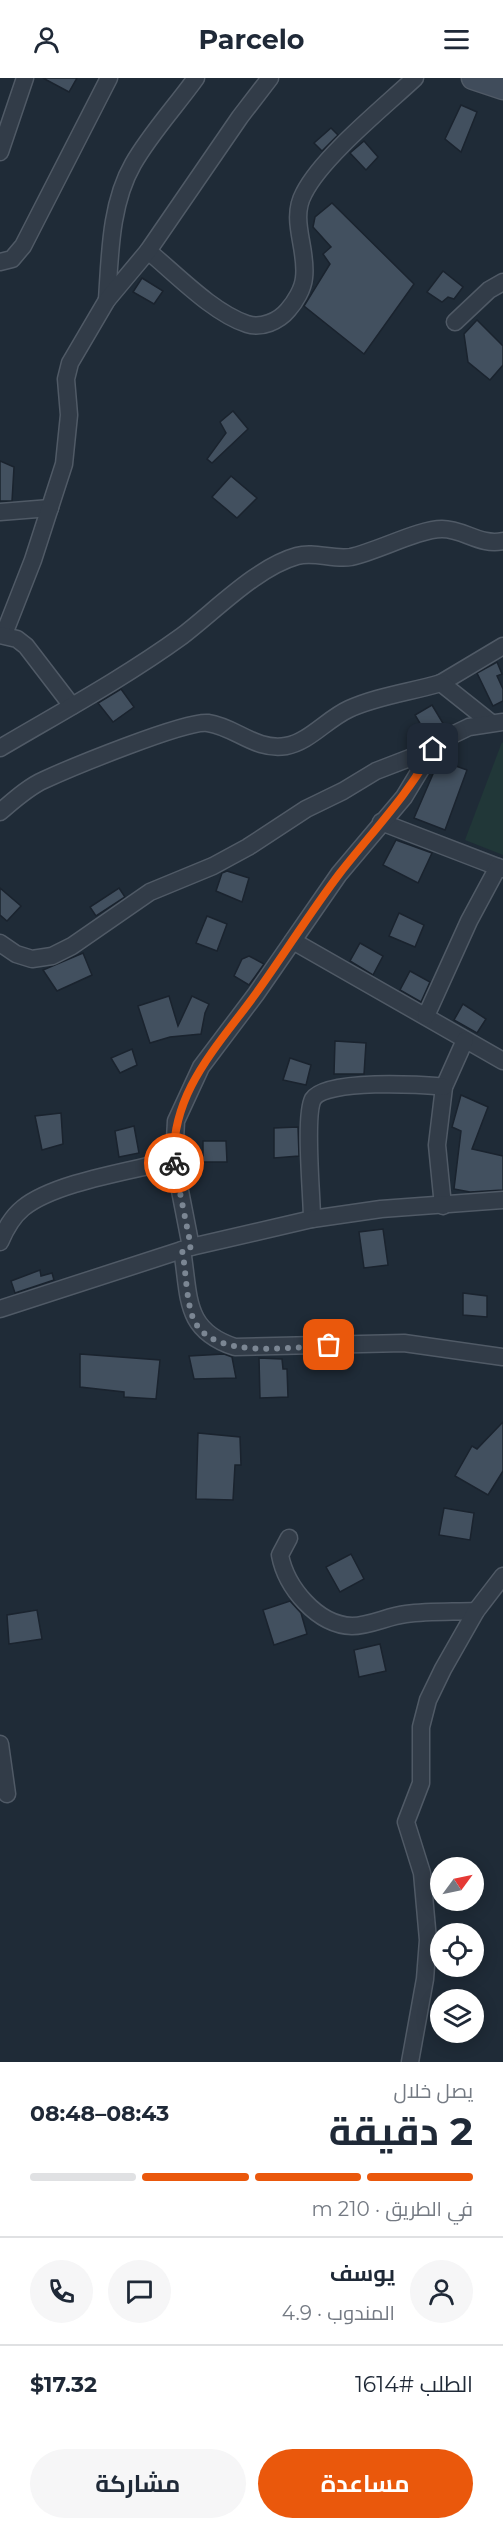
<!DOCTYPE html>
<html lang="ar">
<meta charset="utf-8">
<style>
:root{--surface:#fff;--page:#f6f6f7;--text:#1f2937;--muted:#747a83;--line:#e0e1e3;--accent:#ea580c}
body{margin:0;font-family:Montserrat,Cairo,sans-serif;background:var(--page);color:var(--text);direction:rtl;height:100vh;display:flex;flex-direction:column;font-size:22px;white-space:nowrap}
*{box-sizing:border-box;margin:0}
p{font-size:20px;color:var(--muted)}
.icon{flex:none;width:33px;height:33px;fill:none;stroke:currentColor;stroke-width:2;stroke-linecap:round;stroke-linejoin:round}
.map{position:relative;height:1984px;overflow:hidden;direction:ltr}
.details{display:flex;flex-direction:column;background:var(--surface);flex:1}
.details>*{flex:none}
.needle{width:39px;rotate:57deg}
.controls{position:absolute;left:430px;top:1779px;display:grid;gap:12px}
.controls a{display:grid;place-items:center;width:54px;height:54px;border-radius:50%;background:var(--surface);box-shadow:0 3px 15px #0003;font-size:30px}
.pin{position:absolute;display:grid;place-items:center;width:51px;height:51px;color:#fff;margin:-26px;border-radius:12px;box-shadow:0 3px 9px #0006}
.courier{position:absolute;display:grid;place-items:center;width:60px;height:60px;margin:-30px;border:4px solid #ea580c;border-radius:50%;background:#fff;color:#222;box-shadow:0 2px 8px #0007}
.headline em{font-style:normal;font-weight:700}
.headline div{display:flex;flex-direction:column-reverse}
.headline{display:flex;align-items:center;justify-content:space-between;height:102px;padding:0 30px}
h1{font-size:39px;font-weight:700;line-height:45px}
.bar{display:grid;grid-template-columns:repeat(4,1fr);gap:9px 6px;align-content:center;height:72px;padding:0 30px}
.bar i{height:8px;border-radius:4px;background:var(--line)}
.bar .selected{background:var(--accent)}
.bar p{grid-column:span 4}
.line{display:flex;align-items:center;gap:15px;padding:0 30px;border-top:2px solid var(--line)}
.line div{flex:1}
.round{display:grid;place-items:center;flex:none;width:63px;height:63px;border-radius:32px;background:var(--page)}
.cta{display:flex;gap:12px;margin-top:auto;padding:12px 30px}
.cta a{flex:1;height:69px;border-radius:36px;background:var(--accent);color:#fff;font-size:24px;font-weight:700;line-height:69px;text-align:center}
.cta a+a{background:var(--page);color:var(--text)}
header{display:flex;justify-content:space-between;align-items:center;height:78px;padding:0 30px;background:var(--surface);font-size:27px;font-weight:700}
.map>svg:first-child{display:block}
.green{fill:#213738}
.building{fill:#42505f;stroke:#1a232e;stroke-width:1.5}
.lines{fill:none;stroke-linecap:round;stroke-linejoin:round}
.street-casing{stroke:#505a66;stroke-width:19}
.secondary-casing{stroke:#505a66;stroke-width:25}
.street{stroke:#323c48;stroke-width:16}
.secondary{stroke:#404c5b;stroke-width:22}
.done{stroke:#7b8693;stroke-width:6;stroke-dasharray:0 10.8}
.route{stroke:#ea580c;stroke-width:8}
</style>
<header><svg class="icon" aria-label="menu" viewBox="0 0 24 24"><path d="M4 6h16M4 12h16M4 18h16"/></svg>Parcelo<svg class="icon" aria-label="person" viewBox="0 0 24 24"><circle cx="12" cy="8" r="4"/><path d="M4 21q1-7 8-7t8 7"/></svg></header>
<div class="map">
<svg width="503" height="1984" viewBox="0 0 503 1984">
<rect width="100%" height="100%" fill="#1f2b37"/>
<!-- green -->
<polygon class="green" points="502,664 503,665 503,777 465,762"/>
<!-- building -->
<g class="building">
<polygon points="43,0 77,0 69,14"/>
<polygon points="461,27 477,34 461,74 445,61"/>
<polygon points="331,50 338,57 322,73 314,65"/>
<polygon points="364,63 378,79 366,92 350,75"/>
<polygon points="332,125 414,206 364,276 304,228 330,186 323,176 331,169 313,149 315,139"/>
<polygon points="443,193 463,209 454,221 448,219 442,224 427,214"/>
<polygon points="142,200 163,213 154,226 133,214"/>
<polygon points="477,242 503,268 503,287 490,302 468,284 464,256"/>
<polygon points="233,333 248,351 212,385 207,381 226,355 220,344"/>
<polygon points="0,383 14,389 12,423 0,423"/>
<polygon points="231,398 257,420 237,440 212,419"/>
<polygon points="497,584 502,596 497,598 503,611 503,623 493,628 477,595"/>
<polygon points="121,611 134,629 113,644 98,625"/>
<polygon points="432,627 444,647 427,657 415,637"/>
<polygon points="439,682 467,692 445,752 414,740"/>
<polygon points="396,762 432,775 418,805 383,787"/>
<polygon points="227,793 249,800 242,824 216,813 222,795"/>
<polygon points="0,810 21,828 7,843 0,837"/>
<polygon points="119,810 125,819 96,838 90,829"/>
<polygon points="399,835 424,847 415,869 389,858"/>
<polygon points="207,838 227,846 217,873 196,865"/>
<polygon points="360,865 383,878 373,897 350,883"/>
<polygon points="83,875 92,897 57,913 43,892"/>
<polygon points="249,878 264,886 249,907 234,898 242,881"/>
<polygon points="410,893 430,904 421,924 400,912"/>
<polygon points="169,918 178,948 192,918 209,926 205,935 201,956 170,959 150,965 138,928"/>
<polygon points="463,926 486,941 477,955 454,942"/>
<polygon points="335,963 366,965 364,996 334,996"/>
<polygon points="132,971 137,987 120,995 111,980"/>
<polygon points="290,980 311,987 306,1007 283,1002"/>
<polygon points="461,1017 488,1029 472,1071 503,1078 503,1112 470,1114 454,1111 461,1053 452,1049"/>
<polygon points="61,1035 63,1066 42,1072 35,1038"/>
<polygon points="134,1048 139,1075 119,1079 115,1053"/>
<polygon points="298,1049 299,1078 274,1080 274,1050"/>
<polygon points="203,1063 226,1063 227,1084 203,1084"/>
<polygon points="383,1151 388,1187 364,1190 359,1154"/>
<polygon points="40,1192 41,1198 52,1195 54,1202 15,1215 11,1203"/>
<polygon points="463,1215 487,1218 487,1239 463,1237"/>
<polygon points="80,1276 160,1282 156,1321 124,1319 124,1314 80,1309"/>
<polygon points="224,1276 232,1279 236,1300 194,1301 189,1278"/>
<polygon points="259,1280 282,1281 283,1291 287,1291 288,1319 260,1320"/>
<polygon points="503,1344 503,1393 488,1417 455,1398 472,1368 477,1371"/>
<polygon points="198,1355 240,1359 241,1387 235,1387 233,1422 196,1421"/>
<polygon points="444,1430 474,1435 470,1462 439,1457"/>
<polygon points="351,1476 364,1501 340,1514 326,1489"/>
<polygon points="290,1523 301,1535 307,1556 274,1567 263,1532"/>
<polygon points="37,1532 42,1561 9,1566 7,1537"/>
<polygon points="380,1566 386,1593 359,1599 354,1572"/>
</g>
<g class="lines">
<!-- street casing -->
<g class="street-casing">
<g id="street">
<polyline points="0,74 25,0"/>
<path d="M148,173C176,196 213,235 247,246C261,251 279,243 288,232C295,224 303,211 304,200C308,171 289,142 304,115C322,79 384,29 415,0"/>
<polyline points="0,184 12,181 23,168 109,0"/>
<path d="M107,222C110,178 110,126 133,86C150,56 176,28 196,0"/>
<polyline points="455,244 489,212 503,204"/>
<polyline points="0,434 50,430"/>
<polyline points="4,556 33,482 64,386 69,337 66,301 70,285 107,222 148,173 240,39 270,0"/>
<polyline points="0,557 17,561 26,568 72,628"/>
<polyline points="441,605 503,568"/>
<path d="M0,670C61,634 124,600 182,558C215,533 257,489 297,478C314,473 333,482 351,479C378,473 419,451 442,451C464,451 480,468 503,463"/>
<path d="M0,734C13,723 28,709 44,702C70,690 186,642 208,645C236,649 255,673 286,668C309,664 327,641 349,631C377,618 411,614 441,605L490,644"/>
<polyline points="381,744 503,791"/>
<polyline points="293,863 503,983"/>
<polyline points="0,865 16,876 32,881 52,878 72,868 150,814 213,788 248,769 306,731 343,713 376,693 433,671"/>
<polyline points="426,938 469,843 498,789"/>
<polyline points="443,1128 437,1067 444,1009 465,962"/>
<path d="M312,1141C312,1118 304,1038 313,1021C325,1001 422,1006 444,1009"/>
<path d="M0,1164C6,1150 12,1139 23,1130C55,1104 132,1093 174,1082"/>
<polyline points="191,1169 174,1082 176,1043 201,989 256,916 339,796 404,719 433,671 448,659 469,649 503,644"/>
<path d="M182,1172C190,1219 183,1252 235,1269L404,1265L503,1279"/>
<polyline points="0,1231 191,1169 312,1141 381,1131 503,1122"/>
<path d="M289,1460L280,1477C286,1509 317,1547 352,1548C370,1548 388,1538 406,1536C429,1533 453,1534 476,1533"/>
<polyline points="0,1666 7,1716"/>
<polyline points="410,1984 425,1901 428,1862 422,1795 406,1744 421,1705 421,1649 428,1622 443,1591 476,1533 503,1498"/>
</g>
</g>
<!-- secondary casing -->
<g class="secondary-casing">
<polyline id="secondary" points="473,0 503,10"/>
</g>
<!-- street -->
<use href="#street" class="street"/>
<!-- secondary -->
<use href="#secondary" class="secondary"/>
</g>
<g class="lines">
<!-- done -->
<path class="done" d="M174,1085L191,1169L182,1172C186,1191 186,1222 193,1240C210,1283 293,1269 329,1267"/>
<!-- route -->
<path class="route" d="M174,1085C170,1014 219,967 257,914C285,875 311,833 340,795C372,754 408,717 433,671"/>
</g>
</svg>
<div class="controls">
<a><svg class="needle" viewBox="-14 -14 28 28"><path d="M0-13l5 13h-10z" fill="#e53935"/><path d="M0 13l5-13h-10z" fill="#747a83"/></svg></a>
<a><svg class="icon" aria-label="locate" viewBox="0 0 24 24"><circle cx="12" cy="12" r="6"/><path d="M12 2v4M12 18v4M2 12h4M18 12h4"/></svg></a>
<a><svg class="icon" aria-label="layers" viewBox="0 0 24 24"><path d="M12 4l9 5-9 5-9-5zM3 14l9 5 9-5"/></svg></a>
</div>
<div class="pin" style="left:329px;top:1267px;background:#ea580c"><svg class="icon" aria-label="bag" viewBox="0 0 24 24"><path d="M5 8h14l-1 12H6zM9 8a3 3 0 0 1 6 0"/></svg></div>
<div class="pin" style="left:433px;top:671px;background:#1f2937"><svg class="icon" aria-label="home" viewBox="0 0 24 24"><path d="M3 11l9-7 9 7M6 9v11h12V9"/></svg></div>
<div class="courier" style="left:174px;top:1085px"><svg class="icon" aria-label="bike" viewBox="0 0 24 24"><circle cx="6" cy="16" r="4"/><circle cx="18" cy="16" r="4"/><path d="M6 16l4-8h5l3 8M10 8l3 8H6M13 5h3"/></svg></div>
</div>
<section class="details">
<div class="headline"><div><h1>2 دقيقة</h1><p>يصل خلال</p></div><em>08:43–08:48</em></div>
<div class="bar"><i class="selected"></i><i class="selected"></i><i class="selected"></i><i></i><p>في الطريق · 210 m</p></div>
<div class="line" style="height:108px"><a class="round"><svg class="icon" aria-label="person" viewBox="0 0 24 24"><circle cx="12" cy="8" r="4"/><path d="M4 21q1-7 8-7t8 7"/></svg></a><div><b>يوسف</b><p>المندوب · 4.9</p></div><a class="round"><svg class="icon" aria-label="chat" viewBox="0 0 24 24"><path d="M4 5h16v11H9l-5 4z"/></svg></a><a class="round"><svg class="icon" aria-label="phone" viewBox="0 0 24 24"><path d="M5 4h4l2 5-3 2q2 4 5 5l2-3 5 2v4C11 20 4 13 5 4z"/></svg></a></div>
<div class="line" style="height:78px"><div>الطلب #1614</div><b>$17.32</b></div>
<div class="cta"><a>مساعدة</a><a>مشاركة</a></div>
</section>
